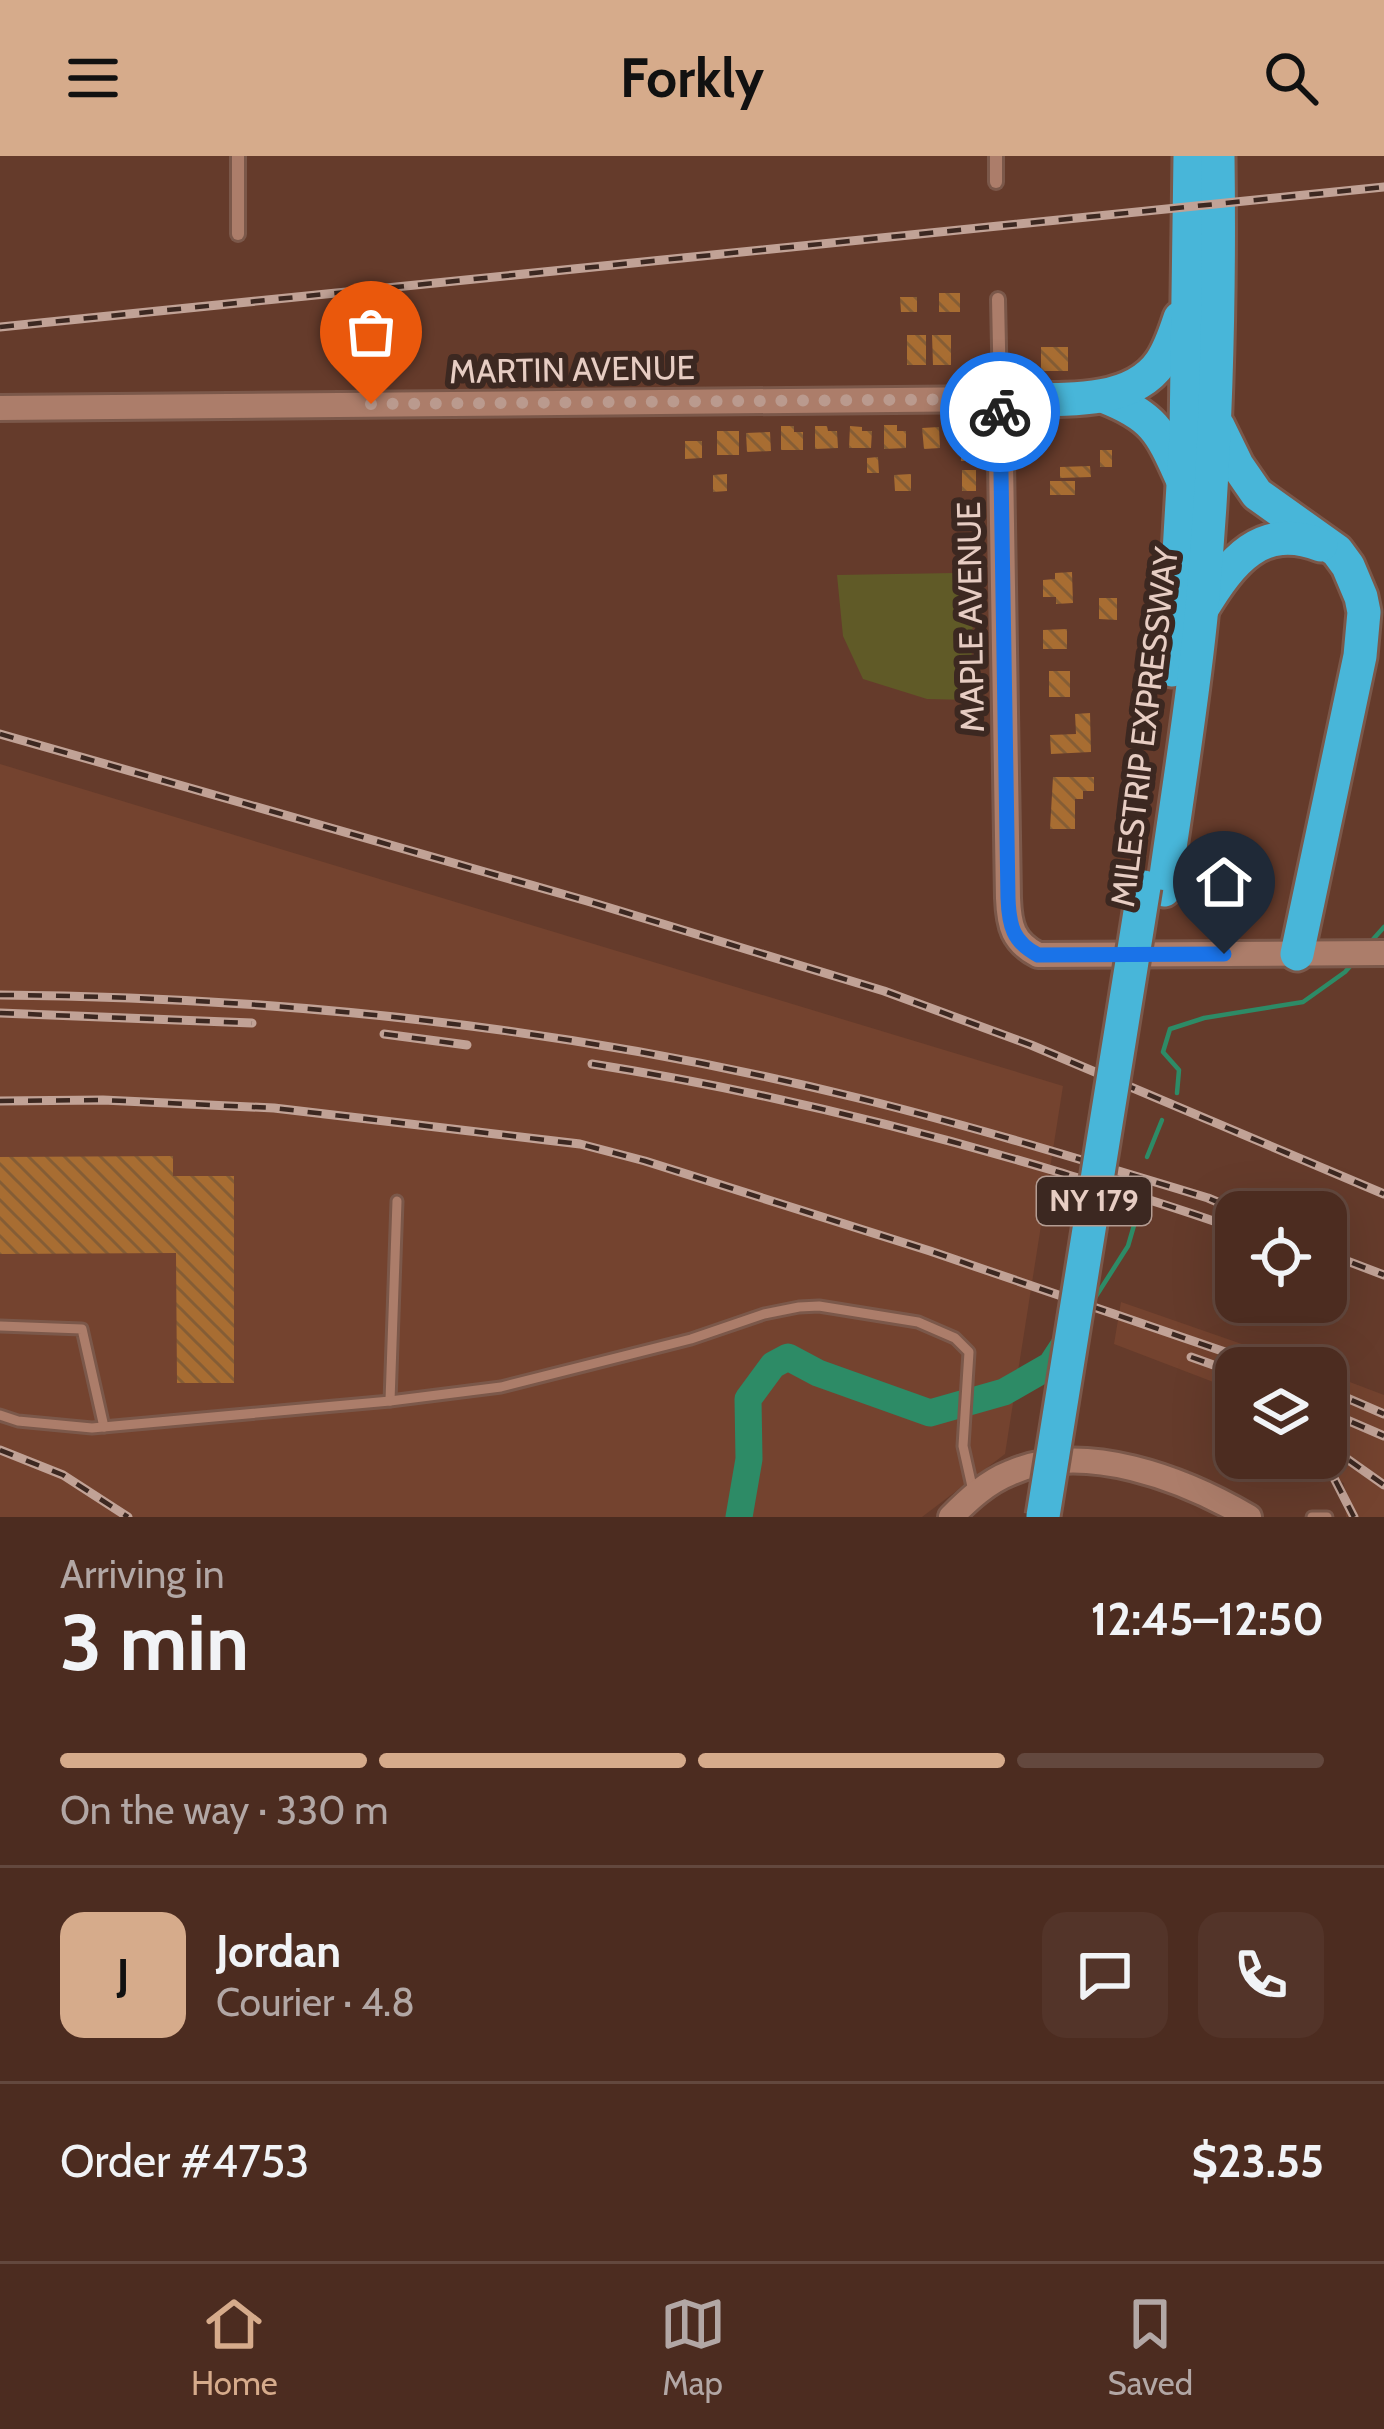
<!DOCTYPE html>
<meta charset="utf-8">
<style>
:root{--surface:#4c2c20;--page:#533429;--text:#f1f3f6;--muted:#b2a7a5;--line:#63483e;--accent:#d6ab8b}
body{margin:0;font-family:Cabin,sans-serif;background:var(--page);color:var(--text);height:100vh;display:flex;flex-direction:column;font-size:45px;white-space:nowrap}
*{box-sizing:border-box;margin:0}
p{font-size:39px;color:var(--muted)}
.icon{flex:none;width:66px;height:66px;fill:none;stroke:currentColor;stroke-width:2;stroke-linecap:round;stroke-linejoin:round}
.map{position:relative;height:1361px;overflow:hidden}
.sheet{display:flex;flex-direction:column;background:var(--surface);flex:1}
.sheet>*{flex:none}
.controls{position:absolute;left:1215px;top:1035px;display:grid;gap:24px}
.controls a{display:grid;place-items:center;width:132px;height:132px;border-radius:24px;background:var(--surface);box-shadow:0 12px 48px #0002,0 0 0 3px var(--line);font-size:60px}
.pin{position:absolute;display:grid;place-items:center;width:102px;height:102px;color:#fff;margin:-123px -51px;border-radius:50% 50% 50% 0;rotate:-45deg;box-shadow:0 0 12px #0007}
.pin .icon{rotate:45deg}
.courier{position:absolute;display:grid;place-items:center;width:120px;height:120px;margin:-60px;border:9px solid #1a73e8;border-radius:50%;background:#fff;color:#222;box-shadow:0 3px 15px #0007}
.overview em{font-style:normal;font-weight:700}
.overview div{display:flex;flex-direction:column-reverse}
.overview{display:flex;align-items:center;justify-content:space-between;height:204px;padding:0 60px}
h1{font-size:78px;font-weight:700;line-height:90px}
.bar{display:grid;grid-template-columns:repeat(4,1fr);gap:18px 12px;align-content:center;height:144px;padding:0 60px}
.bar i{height:15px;border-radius:9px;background:var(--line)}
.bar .active{background:var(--accent)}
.bar p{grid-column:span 4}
.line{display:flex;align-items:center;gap:30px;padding:0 60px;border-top:3px solid var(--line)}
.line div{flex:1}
.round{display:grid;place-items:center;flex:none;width:126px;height:126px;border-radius:24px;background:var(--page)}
header{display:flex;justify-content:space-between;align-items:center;height:156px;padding:0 60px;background:var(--accent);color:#111;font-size:54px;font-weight:700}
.tabs{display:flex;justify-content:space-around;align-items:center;height:168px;border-top:3px solid var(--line);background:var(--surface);font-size:33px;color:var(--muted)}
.tabs a{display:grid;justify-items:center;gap:6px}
.tabs .active{color:var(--accent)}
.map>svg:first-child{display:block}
.built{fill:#74432f}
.park{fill:#605a27}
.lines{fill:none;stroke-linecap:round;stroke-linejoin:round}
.stream{stroke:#2d8b66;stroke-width:4.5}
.river{stroke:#2d8b66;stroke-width:27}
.building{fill:url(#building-back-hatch)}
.lane-casing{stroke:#7b584a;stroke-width:15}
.street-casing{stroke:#7b584a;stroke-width:18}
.secondary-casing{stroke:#7b584a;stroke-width:30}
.highway-casing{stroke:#7b584a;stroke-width:39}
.lane{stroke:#ac7d6a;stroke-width:9}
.street{stroke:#ac7d6a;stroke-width:12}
.secondary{stroke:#ac7d6a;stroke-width:24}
.highway{stroke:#48b6d9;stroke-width:33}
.rail-casing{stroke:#c1a296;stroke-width:9}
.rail{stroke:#3c2821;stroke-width:4.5;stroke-dasharray:14;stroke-linecap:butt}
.highway-bridge-casing{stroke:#7b584a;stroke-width:39;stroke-linecap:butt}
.highway-bridge{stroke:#48b6d9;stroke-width:33}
.done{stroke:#ba9a8e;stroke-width:12;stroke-dasharray:0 21.6}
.route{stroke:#1a73e8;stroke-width:15}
.labels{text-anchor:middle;stroke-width:12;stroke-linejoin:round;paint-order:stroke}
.shield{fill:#3c2821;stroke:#b49c92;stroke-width:3}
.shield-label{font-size:30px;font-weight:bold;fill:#e7cdc3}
.street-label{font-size:33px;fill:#e7cdc3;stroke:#3c2821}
</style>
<header><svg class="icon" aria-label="menu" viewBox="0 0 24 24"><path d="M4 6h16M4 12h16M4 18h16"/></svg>Forkly<svg class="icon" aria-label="search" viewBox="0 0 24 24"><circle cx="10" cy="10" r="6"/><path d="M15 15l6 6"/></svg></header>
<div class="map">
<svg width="1384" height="1361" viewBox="0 0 1384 1361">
<defs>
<pattern id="building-back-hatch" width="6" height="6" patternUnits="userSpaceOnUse" patternTransform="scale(3)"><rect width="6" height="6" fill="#a86d32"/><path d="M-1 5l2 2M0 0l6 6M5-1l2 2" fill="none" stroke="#855d35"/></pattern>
</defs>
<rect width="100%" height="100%" fill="#653b2b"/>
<!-- built -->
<g class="built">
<polygon points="0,608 1063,930 1005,1298 922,1361 0,1361"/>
<polygon points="1121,1146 1311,1212 1236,1212 1236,1239 1229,1232 1114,1188"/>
<polygon points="1326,1217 1384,1239 1384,1361 1346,1361 1344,1327 1299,1302 1326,1302"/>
</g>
<!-- park -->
<polygon class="park" points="954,417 974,432 970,544 927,543 863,523 843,480 837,419"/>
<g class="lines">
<!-- stream -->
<g class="stream">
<polyline points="1368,789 1384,771"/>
<polyline points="1177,937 1179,914 1163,896 1170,873 1204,862 1303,846 1345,816 1353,807"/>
<polyline points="1147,1001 1162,964"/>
<polyline points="1093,1145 1128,1090 1137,1059"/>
</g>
<!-- river -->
<polyline class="river" points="739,1361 749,1303 748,1243 773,1209 788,1201 818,1217 930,1257 1004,1236 1051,1209 1070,1180"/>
</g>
<!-- building -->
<g class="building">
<rect x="939" y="137" width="21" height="19"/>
<polygon points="900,141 917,141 917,156 901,156"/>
<rect x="907" y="179" width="19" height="30"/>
<polygon points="932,179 951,179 951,209 933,209"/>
<rect x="1041" y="191" width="27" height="24"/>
<polygon points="981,263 981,305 961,305 961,264"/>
<polygon points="884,269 897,269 897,275 906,275 906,292 884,293"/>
<polygon points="781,270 794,270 794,276 803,276 803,294 781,294"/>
<polygon points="815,270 827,270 828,275 837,275 838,292 815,293"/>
<polygon points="850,270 862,271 862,275 872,275 871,292 849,292"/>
<polygon points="939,271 940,292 924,293 922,272"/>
<rect x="717" y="275" width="22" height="24"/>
<polygon points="770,276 771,295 747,296 746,277"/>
<polygon points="685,285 702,285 702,302 685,303"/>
<rect x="1100" y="294" width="12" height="17"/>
<polygon points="878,301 879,317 867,317 867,302"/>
<polygon points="1090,310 1091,321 1060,322 1060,311"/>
<rect x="962" y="314" width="14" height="21"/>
<polygon points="727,318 727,335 713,336 713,319"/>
<polygon points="911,318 911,335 895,335 894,319"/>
<rect x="1050" y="325" width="25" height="14"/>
<polygon points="1072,416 1073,447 1056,448 1056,441 1043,441 1043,424 1055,423 1055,417"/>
<polygon points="1099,442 1117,442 1117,464 1099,463"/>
<polygon points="1067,473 1067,493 1043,493 1043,474"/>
<rect x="1049" y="515" width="21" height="26"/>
<polygon points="1090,557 1091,596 1051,598 1050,579 1076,578 1075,558"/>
<polygon points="1053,621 1094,621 1094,635 1083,635 1083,643 1075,643 1075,673 1050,673"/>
<polygon points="173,1000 173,1020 234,1020 234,1227 177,1227 176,1097 0,1098 0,1001"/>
</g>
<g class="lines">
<!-- lane casing -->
<g class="lane-casing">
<g id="lane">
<polyline points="0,1170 82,1173 104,1271"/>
<polyline points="390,1245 397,1045"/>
<polyline points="0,1259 18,1265 92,1272 390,1245 501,1231 691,1183 764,1158 799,1151 819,1150 918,1166 955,1182 969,1196 963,1290 973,1335"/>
<polyline points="1312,1361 1327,1361"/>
</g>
</g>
<!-- street casing -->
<g class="street-casing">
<g id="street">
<polyline points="996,0 996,26"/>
<polyline points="238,78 238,0"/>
<polyline points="998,143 1000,238"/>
</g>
</g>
<!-- secondary casing -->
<g class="secondary-casing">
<g id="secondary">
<path d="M0,252L1000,243L1008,742C1009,770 1013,786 1038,799L1384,797"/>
<path d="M951,1361C968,1344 987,1326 1010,1317C1084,1284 1184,1323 1249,1361"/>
</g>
</g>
<!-- highway casing -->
<g class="highway-casing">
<g id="highway">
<path d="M1105,241C1156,261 1161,277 1183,325"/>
<path d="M1000,243C1051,242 1129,253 1161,206C1170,193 1175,177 1180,162"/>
<polyline points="1218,270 1237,309 1257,338 1337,395 1348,410 1361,441 1364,456 1360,500 1297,798"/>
<path d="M1202,453C1231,405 1261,366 1321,389"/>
<polyline points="1172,514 1186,279 1190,0"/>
<path d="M1164,734C1177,640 1193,546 1202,451C1216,301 1220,151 1218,0"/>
</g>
</g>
<!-- lane -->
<use href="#lane" class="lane"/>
<!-- street -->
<use href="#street" class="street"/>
<!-- secondary -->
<use href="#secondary" class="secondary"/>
<!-- highway -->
<use href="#highway" class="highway"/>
<!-- rail casing -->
<g class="rail-casing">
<g id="rail">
<polyline points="0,171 1384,31"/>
<polyline points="0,578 587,745 884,835 1031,889 1384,1038"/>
<path d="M0,839C288,841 578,873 858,942C976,971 1092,1007 1208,1042L1241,1056"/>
<polyline points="0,857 252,867"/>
<polyline points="384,878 467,889"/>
<path d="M592,908C751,933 908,971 1062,1017C1121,1035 1179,1052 1236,1073"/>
<polyline points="0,945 103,944 274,952 580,988 645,1005 930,1095 1272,1212"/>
<polyline points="1326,1097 1384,1119"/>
<polyline points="1191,1201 1236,1217"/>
<polyline points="1326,1233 1384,1258"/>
<polyline points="1326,1255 1384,1280"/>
<polyline points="1326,1288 1384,1329"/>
<polyline points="0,1294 63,1319 128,1361"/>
<polyline points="1319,1302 1334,1322 1354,1361"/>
</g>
</g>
<!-- rail -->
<use href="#rail" class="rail"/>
<!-- highway-bridge casing -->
<g class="highway-bridge-casing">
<polyline id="highway-bridge" points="1043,1360 1144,731"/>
</g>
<!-- highway-bridge -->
<use href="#highway-bridge" class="highway-bridge"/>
</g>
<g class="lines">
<!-- done -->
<polyline class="done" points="371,248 1000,243 1000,256"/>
<!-- route -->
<path class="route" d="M1000,256L1008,742C1009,770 1013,786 1038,799L1224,798"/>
</g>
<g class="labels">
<!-- shield labels -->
<rect class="shield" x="1037" y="1021" width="114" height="48" rx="9"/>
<g class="shield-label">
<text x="1094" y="1055">NY 179</text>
</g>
<!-- street labels -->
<g class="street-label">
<text transform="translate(572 213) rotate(-1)" y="12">MARTIN AVENUE</text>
<text transform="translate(970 461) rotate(-91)" y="12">MAPLE AVENUE</text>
<text transform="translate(1144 571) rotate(-83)" y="12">MILESTRIP EXPRESSWAY</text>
</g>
</g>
</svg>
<div class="controls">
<a><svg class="icon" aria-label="locate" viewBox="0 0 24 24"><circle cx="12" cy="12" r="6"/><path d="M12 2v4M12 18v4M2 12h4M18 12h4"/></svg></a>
<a><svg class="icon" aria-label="layers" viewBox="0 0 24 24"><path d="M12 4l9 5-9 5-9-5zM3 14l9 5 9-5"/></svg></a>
</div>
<div class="pin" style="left:371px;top:248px;background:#ea580c"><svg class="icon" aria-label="bag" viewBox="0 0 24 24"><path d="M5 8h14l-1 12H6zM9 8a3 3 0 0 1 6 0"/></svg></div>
<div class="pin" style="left:1224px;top:798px;background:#1f2937"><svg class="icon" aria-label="home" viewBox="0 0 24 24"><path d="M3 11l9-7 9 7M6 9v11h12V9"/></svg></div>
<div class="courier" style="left:1000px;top:256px"><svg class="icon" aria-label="bike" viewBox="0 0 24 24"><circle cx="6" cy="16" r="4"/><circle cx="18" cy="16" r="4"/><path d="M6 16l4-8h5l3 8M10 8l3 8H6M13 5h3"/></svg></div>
</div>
<section class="sheet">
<div class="overview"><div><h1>3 min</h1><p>Arriving in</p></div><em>12:45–12:50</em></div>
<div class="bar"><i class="active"></i><i class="active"></i><i class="active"></i><i></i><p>On the way · 330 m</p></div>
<div class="line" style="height:216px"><b class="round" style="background:var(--accent);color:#111">J</b><div><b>Jordan</b><p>Courier · 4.8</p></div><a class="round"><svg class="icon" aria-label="chat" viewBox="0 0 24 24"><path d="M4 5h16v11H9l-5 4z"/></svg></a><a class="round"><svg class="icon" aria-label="phone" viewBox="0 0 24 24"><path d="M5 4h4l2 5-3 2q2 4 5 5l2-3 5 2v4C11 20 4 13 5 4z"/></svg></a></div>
<div class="line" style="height:156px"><div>Order #4753</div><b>$23.55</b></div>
</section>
<nav class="tabs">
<a class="active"><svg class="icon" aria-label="home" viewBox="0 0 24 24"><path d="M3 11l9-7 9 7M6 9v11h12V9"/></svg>Home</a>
<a><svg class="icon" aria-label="map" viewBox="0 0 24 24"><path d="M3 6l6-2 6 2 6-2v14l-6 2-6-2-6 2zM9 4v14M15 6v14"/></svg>Map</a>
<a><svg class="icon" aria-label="saved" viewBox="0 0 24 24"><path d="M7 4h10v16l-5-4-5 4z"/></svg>Saved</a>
</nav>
